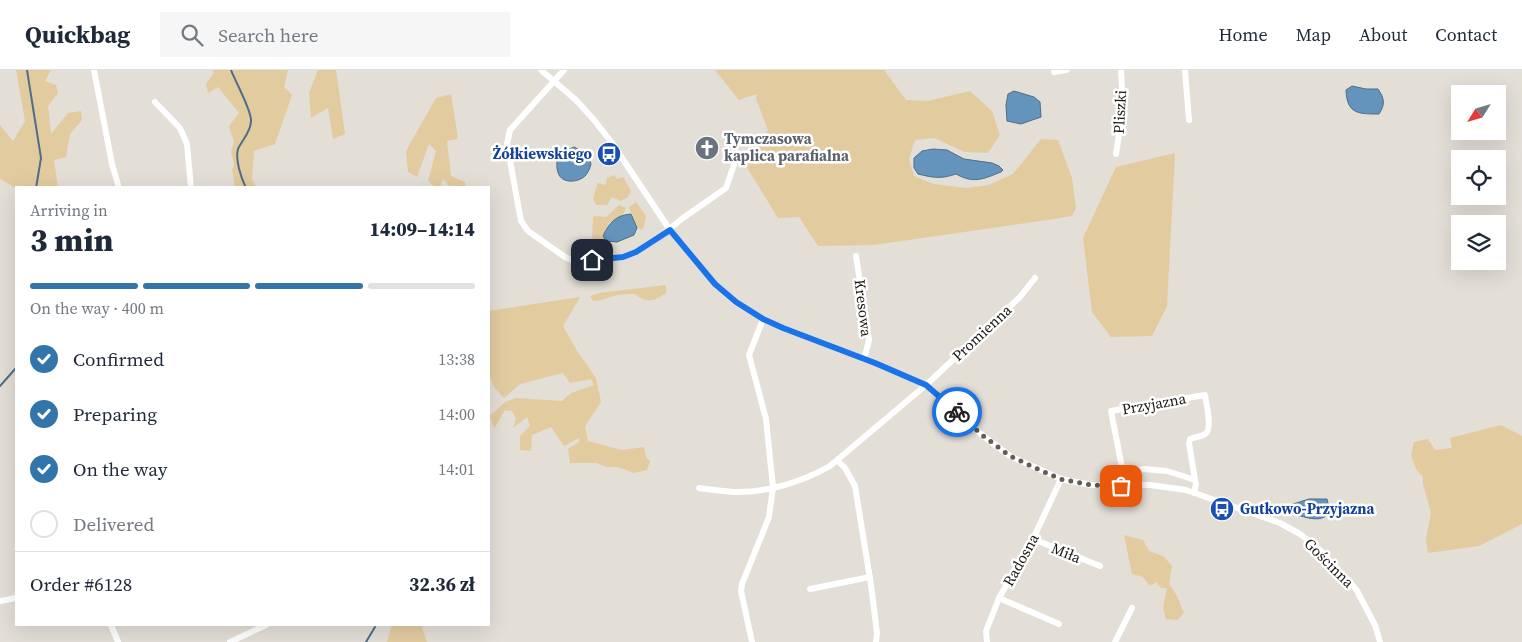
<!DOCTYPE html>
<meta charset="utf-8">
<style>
:root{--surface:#fff;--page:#f6f6f7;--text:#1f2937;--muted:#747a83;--line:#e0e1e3;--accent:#3275ab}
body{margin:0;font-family:"Source Serif 4",serif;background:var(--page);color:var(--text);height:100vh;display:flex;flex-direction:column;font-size:19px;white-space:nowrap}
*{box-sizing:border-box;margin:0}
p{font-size:16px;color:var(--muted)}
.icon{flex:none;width:28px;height:28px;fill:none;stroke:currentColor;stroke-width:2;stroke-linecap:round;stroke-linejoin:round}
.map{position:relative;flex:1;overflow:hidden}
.drawer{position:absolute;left:15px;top:116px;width:475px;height:440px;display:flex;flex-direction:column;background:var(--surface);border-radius:0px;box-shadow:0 5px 20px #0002}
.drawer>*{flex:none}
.needle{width:32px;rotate:233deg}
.buttons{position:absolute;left:1451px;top:15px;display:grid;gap:10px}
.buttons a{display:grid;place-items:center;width:55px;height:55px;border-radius:0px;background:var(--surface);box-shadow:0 5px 20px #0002;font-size:25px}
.pin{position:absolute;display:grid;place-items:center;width:42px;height:42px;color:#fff;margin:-21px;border-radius:10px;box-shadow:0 2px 8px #0006}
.courier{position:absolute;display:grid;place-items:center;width:50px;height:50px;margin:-25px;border:4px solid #1a73e8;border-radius:50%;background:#fff;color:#222;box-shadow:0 1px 6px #0007}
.headline em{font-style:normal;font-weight:800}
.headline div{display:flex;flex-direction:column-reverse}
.headline{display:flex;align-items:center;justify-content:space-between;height:85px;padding:0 15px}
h1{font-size:32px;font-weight:800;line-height:38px}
.bar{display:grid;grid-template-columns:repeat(4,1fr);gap:8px 5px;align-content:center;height:60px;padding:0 15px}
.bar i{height:6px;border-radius:4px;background:var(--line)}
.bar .on{background:var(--accent)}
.bar p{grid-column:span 4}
.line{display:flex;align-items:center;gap:12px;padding:0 15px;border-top:1px solid var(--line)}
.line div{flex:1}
ol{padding:0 15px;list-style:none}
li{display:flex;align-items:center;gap:15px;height:55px}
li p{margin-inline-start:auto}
li .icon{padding:5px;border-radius:50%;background:var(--accent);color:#fff;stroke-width:4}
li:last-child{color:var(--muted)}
li i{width:28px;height:28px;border:2px solid var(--line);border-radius:50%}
header{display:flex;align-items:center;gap:30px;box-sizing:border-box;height:70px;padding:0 25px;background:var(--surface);border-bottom:1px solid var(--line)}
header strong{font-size:24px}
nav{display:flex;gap:28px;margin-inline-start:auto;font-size:18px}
.search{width:350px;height:45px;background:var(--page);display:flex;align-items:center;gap:12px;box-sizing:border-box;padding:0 18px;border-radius:0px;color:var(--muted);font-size:19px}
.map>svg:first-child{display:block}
.green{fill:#e3cba0}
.water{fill:#6493bb;stroke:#4e6e8a}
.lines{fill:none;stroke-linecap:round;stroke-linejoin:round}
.stream{stroke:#4e6e8a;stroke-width:2}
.minor{stroke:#fff;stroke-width:6}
.done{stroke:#615e59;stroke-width:5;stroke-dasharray:0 9}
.route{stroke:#1a73e8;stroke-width:6}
.labels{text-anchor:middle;stroke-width:5;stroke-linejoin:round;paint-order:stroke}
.street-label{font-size:15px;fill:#1b1916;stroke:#fff}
.worship-label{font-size:15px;font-weight:bold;fill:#5b616d;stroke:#fff;text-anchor:start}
.transit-label{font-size:15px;font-weight:bold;fill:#164399;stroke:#fff;text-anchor:end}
</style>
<header>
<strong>Quickbag</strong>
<div class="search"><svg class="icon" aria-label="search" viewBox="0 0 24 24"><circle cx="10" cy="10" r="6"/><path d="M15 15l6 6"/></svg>Search here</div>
<nav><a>Home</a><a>Map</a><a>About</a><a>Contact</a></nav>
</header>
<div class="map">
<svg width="1522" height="572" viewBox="0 0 1522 572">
<rect width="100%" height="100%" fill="#e3ded6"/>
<!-- green -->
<g class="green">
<polygon points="16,0 51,0 45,11 56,15 58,23 48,36 51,64 68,43 81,41 82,50 70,64 66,87 54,90 58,117 16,118 0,109 0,55 13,71 25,51"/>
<polygon points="213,0 288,0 284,17 292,25 275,74 254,81 252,109 256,117 235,117 232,100 234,94 231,82 234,72 229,56 239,43 218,17 208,23 206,14 213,4"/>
<polygon points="318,0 336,0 345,64 333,69 328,38 311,48 309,23"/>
<polygon points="715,0 884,0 906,30 928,31 970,21 992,41 1000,65 988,83 965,82 934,68 915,70 909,89 914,106 934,114 966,118 989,115 1013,104 1041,69 1058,70 1072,108 1076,138 1072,146 1054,149 874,175 818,176 799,147 778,148 740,86 754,79 768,60 756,29 757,24 739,30"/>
<polygon points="451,24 458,69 447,71 451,106 465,112 466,117 450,117 443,109 440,117 435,117 428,111 436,81 429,74 417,107 408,102 406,81 436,28"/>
<polygon points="1175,83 1167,236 1152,266 1111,267 1092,242 1083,168 1116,97"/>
<polygon points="614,105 617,109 623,107 631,121 628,127 621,131 612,127 607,135 596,135 593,128 598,113 606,115 607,108"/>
<polygon points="636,132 646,146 643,160 637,158 629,137"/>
<polygon points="619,135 626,138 623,145 609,153 603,165 605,170 602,177 592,171 593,146 606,147"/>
<path d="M666,215V223C655,231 646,234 635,224C629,224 623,224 618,225C609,227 602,231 593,231L590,226L599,223Z"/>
<polygon points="580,227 563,256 577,281 596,308 601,332 585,356 588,371 622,380 644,377 646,387 650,391 647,400 634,403 618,397 607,397 597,393 570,393 568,379 579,372 579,368 564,376 551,357 532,365 531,381 520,380 520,366 530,356 527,347 513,358 516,349 512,341 505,340 494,359 490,346 505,332 516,328 562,331 571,323 594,315 591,309 570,313 563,303 520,314 504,328 494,317 489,305 489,241"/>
<polygon points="1501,355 1522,366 1522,454 1479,476 1428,483 1426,469 1431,443 1423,414 1423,407 1416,399 1411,386 1414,372 1428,369 1435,380 1452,378 1450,368"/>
<polygon points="1124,465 1143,470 1149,481 1163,486 1172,496 1169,514 1177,526 1184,543 1177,550 1166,549 1163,537 1167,518 1161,518 1156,512 1150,516 1143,507 1132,504"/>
<polygon points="392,555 421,555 427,572 387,572"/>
</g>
<!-- water -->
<g class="water">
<path d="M1352,16L1366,19H1378C1385,29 1385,35 1379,44C1358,44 1347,44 1346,20Z"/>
<polygon points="1014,21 1034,27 1040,32 1041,47 1021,54 1007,51 1006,35 1008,24"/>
<path d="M574,77C582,81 588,85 591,94C590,98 588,103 585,106C579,112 564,114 559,105C556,99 557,94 557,88L565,81Z"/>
<path d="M933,79L947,80L964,89L992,93L999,96L1003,100L1001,102C983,109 974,114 956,104C941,109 934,108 918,104L914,98V88L922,81Z"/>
<path d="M631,144L637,158L634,165L617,172L606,171L603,166C609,153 616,145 631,144Z"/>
<path d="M1309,429H1327L1330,442C1321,455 1303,446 1290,443V435Z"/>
</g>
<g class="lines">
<!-- stream -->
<g class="stream">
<polyline points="27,0 41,88 36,118"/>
<path d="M231,0C235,11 252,41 251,51C251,62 242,70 238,79C235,89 241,108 246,118"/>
<polyline points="0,316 16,298"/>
<polyline points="366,572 375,557"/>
</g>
<!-- minor -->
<g class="minor">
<polyline points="94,0 112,94 119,118"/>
<polyline points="541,0 576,30 594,50 612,73 670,160 715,214 735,232 763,249 783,258 875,293 926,315 982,365 1010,386 1061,409 1091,415 1150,415 1186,420 1280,453 1300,464 1320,480 1356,519 1375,555 1380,572"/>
<polyline points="564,0 510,60 507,74 521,151 528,161 565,187 576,192 623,187 636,182 663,164 683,148 726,118 738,83"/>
<polyline points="1185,0 1189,50"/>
<polyline points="1054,2 1067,0"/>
<polyline points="155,32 180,58 187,74 191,118"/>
<polyline points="1116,84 1123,39 1121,0"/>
<polyline points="856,186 869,270 864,289"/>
<polyline points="838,391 845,398 855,416 871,515 877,563 876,572"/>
<path d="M699,418C711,420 722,421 734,422C766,423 802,412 830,396L926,315L1020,227L1035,208"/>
<path d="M1194,423L1196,414L1195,410L1167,401L1144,399L1123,403L1111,341L1205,325C1206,333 1213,360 1205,364C1201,367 1195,367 1190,369L1189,373L1195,410"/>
<polyline points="1033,469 1100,496"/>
<polyline points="810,519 870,507"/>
<polyline points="999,528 1059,554"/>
<polyline points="0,531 16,528"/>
<polyline points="111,555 118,572"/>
<polyline points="230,572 266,555"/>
<polyline points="752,572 741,521 742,514 769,447 773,417 766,349 749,285 763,249"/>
<polyline points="987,572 986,561 999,528 1033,469 1061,409"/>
<polyline points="1115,572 1132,538"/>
</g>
</g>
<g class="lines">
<!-- done -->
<polyline class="done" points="957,342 982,365 1010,386 1027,394 1060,409 1091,415 1121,416"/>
<!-- route -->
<polyline class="route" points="592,190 623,187 636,182 670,160 715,214 736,232 763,249 783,258 875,293 926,315 957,342"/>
</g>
<!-- icons -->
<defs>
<g id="church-disc" transform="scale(1.25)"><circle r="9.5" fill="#6b7280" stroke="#fff"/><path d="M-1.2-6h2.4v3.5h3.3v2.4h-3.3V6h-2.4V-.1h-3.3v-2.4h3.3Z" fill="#fff"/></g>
<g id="bus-disc" transform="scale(1.25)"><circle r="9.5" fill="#1a4fb4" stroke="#fff"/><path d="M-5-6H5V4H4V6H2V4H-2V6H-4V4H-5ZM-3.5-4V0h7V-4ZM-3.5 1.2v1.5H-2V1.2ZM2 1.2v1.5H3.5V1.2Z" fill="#fff"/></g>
</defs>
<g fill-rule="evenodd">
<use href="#church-disc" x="707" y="78"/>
<use href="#bus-disc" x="609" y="84"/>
<use href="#bus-disc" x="1222" y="439"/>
</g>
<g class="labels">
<!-- street labels -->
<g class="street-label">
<text transform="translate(1120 42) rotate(-87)" y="5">Pliszki</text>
<text transform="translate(863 238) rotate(83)" y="5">Kresowa</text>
<text transform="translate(982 263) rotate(-43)" y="5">Promienna</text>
<text transform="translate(1154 334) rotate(-10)" y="5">Przyjazna</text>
<text transform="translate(1066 483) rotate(22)" y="5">Miła</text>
<text transform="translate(1021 490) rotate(-61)" y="5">Radosna</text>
<text transform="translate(1329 493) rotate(45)" y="5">Gościnna</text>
</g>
<!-- worship labels -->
<g class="worship-label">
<text x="724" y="74">Tymczasowa<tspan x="724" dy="17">kaplica parafialna</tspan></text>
</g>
<!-- transit labels -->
<g class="transit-label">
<text x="592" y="89">Żółkiewskiego</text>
<text x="1240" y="444" text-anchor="start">Gutkowo-Przyjazna</text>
</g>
</g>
</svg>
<div class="buttons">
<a><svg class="needle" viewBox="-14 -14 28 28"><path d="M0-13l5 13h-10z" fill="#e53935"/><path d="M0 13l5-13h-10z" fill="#747a83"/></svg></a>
<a><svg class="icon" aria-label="locate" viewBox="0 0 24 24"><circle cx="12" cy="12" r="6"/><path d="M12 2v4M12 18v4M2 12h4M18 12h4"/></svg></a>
<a><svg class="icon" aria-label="layers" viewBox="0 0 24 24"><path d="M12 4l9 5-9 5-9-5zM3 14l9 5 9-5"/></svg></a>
</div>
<div class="pin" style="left:1121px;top:416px;background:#ea580c"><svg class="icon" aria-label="bag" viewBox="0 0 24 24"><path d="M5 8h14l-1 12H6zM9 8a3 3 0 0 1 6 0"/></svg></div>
<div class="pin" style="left:592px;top:190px;background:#1f2937"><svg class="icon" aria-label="home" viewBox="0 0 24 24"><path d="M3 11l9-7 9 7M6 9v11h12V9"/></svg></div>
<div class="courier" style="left:957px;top:342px"><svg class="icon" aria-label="bike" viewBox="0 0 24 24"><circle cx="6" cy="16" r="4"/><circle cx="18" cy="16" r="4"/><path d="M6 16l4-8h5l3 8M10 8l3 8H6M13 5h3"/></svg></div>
<section class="drawer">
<div class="headline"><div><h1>3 min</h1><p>Arriving in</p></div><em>14:09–14:14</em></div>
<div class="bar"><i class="on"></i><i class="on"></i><i class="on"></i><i></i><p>On the way · 400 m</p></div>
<ol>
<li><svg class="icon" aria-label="check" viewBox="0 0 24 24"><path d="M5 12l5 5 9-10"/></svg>Confirmed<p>13:38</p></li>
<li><svg class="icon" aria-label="check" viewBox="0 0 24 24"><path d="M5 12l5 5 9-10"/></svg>Preparing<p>14:00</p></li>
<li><svg class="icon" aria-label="check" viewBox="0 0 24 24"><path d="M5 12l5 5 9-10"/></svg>On the way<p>14:01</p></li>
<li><i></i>Delivered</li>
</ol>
<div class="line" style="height:65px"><div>Order #6128</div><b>32.36 zł</b></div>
</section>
</div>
